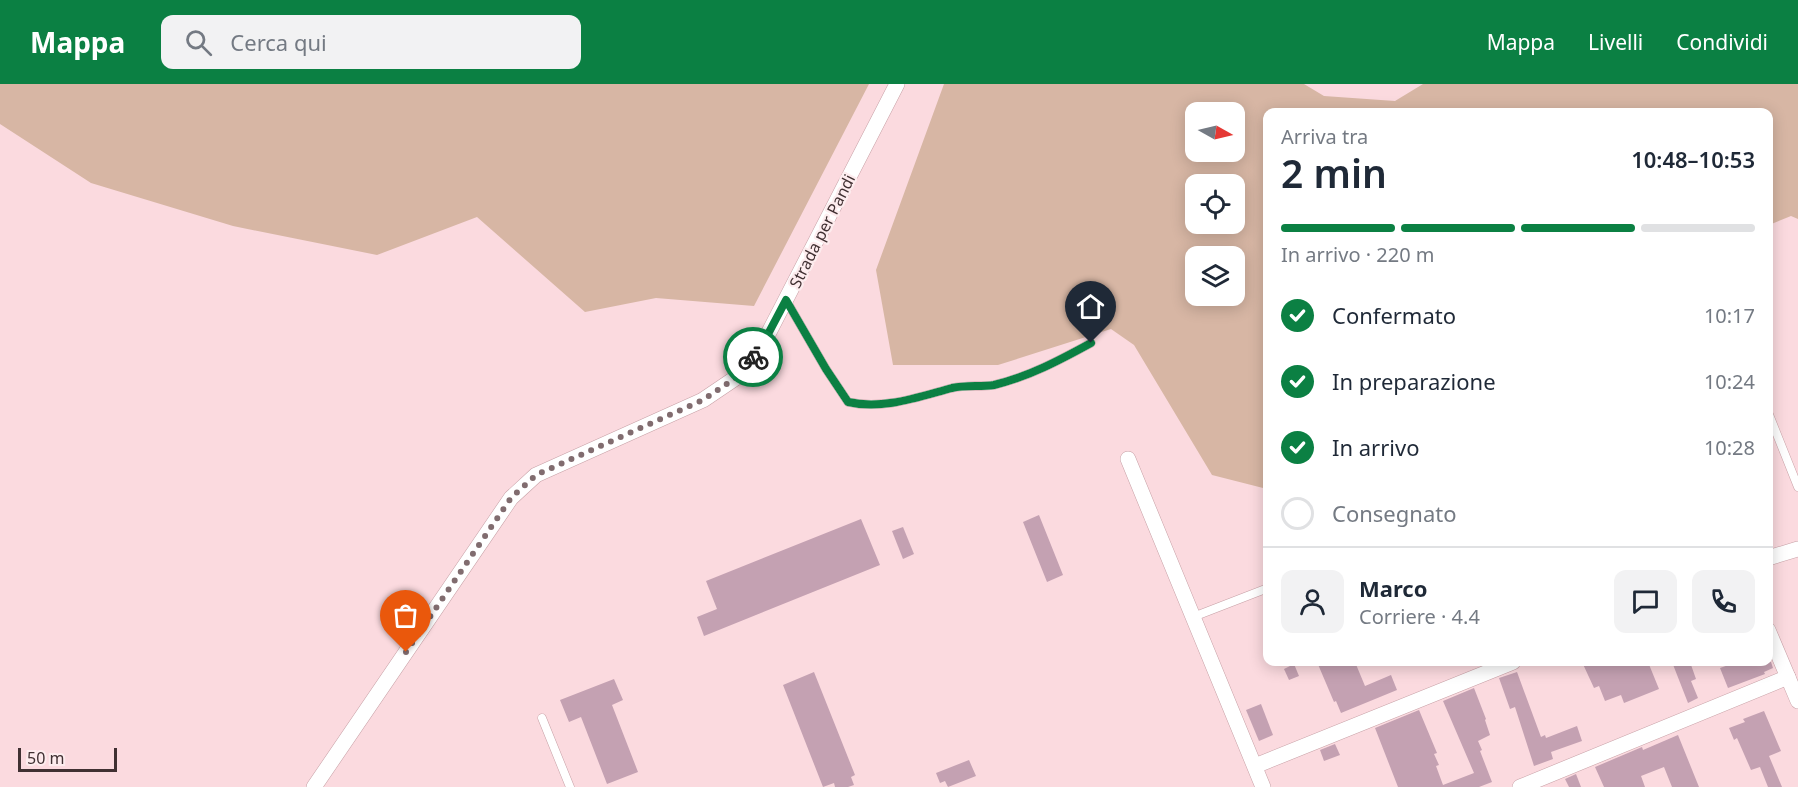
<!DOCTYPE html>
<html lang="it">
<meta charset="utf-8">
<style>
:root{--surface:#fff;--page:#f2f2f3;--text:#1f2937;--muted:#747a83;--line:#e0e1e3;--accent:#0b8043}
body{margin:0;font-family:"Noto Sans",sans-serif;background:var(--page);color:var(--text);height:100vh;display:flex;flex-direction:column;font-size:22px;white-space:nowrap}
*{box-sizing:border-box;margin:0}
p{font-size:20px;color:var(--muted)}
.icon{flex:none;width:33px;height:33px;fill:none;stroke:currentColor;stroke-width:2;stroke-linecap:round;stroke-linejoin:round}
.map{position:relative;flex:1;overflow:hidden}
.sheet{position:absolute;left:1263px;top:24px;width:510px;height:558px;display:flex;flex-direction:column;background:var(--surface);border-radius:12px;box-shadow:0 3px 15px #0003}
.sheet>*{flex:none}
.needle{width:39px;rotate:98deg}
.controls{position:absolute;left:1185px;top:18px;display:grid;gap:12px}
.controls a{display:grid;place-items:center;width:60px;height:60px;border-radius:12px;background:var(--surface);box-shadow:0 3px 15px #0003;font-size:30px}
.scale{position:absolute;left:18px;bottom:15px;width:99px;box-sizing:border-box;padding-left:6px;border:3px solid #403032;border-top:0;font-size:16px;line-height:21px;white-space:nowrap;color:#403032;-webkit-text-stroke:4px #fdecee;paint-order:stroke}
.pin{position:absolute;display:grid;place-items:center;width:51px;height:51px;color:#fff;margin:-62px -26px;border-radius:50% 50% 50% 0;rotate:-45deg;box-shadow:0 0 6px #0007}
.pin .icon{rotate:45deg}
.courier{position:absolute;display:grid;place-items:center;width:60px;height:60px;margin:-30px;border:4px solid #0b8043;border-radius:50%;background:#fff;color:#222;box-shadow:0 2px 8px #0007}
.overview em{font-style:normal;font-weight:600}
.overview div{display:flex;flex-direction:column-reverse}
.overview{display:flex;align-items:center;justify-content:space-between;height:102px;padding:0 18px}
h1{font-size:39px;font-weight:600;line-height:45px}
.bar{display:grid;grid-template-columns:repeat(4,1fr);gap:9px 6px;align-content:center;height:72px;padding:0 18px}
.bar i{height:8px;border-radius:4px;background:var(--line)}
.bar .active{background:var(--accent)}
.bar p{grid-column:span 4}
.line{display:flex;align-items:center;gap:15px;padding:0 18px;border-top:2px solid var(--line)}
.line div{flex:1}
.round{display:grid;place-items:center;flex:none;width:63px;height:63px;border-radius:12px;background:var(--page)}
ol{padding:0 18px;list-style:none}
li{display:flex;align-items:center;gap:18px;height:66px}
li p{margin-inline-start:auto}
li .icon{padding:6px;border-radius:50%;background:var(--accent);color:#fff;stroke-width:4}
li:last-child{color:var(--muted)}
li i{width:33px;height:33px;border:3px solid var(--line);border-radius:50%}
header{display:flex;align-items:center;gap:36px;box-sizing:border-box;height:84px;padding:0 30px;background:var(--accent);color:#fff}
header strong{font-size:28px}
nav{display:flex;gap:33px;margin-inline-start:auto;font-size:21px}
.search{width:420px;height:54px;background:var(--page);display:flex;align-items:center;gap:15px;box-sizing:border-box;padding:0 21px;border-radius:12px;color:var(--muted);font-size:22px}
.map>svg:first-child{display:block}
.green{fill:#d7b6a4;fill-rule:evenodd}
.building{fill:#c4a1b2}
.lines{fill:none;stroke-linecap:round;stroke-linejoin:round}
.lane-casing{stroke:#c7a0a6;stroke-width:9}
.street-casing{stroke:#c7a0a6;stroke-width:16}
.lane{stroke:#fff;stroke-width:8}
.street{stroke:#fff;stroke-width:15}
.done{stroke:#816c6f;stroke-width:6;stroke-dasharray:0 10.8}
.route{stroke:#0b8043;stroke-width:8}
.labels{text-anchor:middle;stroke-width:4.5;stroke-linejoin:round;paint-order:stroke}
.street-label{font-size:16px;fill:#403032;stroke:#fdecee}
</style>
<header>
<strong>Mappa</strong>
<div class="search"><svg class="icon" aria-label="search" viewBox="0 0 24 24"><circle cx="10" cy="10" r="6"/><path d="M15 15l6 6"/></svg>Cerca qui</div>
<nav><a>Mappa</a><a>Livelli</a><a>Condividi</a></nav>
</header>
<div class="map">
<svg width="1798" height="703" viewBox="0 0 1798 703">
<rect width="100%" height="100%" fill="#fbdadf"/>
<!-- green -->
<g class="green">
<polygon points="0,0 869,0 754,222 656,214 585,228 477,133 377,171 233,142 91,99 0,40"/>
<path d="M944,0H1304L1324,12L1395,17L1423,0H1798V135L1791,132L1769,141L1768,28H1268L1267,405L1212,391L1134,261L1111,245L998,281H893L876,186ZM1196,28H1234V68H1196ZM1196,100H1234V140H1196ZM1196,172H1234V212H1196Z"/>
</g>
<!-- building -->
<g class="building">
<polygon points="1039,431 1063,491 1047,498 1023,438"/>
<polygon points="861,435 880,481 704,552 697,533 717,525 706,497"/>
<polygon points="903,443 914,470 903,475 892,447"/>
<polygon points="1317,578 1355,578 1365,602 1391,591 1397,606 1341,629 1336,617 1334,618"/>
<polygon points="1582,578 1648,578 1659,605 1624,619 1621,611 1605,617 1599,602 1594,604"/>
<polygon points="1672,578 1690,578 1696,595 1691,597 1698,614 1688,619"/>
<polygon points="1737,578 1771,578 1773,584 1764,588 1765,590 1728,604 1720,584"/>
<polygon points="1294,580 1299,592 1289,596 1284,585"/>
<polygon points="814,588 855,691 851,693 854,701 848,703 835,703 834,699 823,703 783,601"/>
<polygon points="1517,588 1541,653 1545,651 1546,654 1577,642 1582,657 1551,668 1553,675 1534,682 1515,623 1510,625 1499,594"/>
<polygon points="614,595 623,616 612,621 638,688 607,700 581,633 569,638 560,616"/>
<polygon points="1474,604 1486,635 1485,636 1490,651 1478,657 1482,666 1480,667 1492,698 1479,703 1398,703 1375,644 1419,626 1437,669 1434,670 1439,681 1436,682 1443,701 1474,689 1443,617"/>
<polygon points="1261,620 1273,651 1259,657 1246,626"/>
<polygon points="1764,627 1781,667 1769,672 1782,703 1768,703 1760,683 1751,686 1737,654 1734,656 1729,644 1745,638 1743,635"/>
<polygon points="1678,651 1699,703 1672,703 1664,683 1641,692 1645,703 1604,703 1595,683 1642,663 1643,666"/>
<polygon points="1335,660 1340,671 1324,677 1320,666"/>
<polygon points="969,676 976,692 948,703 945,697 940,699 936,689"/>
<polygon points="1576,690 1581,703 1569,703 1565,695"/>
</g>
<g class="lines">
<!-- lane casing -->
<g class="lane-casing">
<g id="lane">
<path d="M786,216L826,285L848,318C883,326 918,313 952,304C966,301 980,303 994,301C1028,293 1060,276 1091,259"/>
<polyline points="1768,328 1798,403"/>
<polyline points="1193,533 1268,504"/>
<polyline points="542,634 570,703"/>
</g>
</g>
<!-- street casing -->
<g class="street-casing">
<g id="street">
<polyline points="1128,375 1263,703"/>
<polyline points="1768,474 1798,465"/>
<polyline points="1768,546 1798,617"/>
<polyline points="1255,682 1513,578"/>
<polyline points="314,703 511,414 536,391 703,316 740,291 767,252 897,0"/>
<polyline points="1520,703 1788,593"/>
</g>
</g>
<!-- lane -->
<use href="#lane" class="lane"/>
<!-- street -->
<use href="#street" class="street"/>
</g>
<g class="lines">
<!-- done -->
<polyline class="done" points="406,568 511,414 536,391 703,316 740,291 753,273"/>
<!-- route -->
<path class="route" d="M753,273L767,252L786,216L826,285L848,318C883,326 918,313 952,304C966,301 980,303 994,301C1028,293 1060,276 1091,259"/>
</g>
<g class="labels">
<!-- street labels -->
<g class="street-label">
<text transform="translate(822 147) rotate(-63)" y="6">Strada per Pandi</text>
</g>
</g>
</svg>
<div class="controls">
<a><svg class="needle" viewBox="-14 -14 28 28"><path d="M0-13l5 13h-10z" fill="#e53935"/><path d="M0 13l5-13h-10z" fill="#747a83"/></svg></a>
<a><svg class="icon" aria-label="locate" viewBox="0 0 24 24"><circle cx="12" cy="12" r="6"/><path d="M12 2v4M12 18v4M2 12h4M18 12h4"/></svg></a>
<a><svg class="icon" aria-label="layers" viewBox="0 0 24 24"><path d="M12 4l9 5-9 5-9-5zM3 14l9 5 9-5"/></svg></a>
</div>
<div class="scale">50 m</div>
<div class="pin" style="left:406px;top:568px;background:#ea580c"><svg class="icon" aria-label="bag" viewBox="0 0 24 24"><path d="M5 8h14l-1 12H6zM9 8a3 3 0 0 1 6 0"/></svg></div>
<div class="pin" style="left:1091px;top:259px;background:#1f2937"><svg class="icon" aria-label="home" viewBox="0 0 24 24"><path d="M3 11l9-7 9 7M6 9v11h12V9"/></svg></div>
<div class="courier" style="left:753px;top:273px"><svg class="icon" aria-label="bike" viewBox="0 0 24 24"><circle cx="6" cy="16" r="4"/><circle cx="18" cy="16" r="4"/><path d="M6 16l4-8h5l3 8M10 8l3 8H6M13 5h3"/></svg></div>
<section class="sheet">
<div class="overview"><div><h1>2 min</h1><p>Arriva tra</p></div><em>10:48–10:53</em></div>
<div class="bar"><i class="active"></i><i class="active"></i><i class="active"></i><i></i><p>In arrivo · 220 m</p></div>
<ol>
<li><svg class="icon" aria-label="check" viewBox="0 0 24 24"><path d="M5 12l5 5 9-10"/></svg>Confermato<p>10:17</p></li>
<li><svg class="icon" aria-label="check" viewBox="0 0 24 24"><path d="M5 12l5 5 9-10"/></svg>In preparazione<p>10:24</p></li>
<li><svg class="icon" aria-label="check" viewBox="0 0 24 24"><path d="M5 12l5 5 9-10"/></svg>In arrivo<p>10:28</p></li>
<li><i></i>Consegnato</li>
</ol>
<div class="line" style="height:108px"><a class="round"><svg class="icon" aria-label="person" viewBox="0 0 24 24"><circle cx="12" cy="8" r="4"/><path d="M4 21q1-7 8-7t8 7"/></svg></a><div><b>Marco</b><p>Corriere · 4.4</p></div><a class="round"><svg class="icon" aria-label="chat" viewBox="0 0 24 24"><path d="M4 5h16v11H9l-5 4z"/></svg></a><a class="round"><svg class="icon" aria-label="phone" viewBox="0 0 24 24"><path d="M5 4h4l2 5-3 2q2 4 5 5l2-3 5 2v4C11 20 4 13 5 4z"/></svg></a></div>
</section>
</div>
